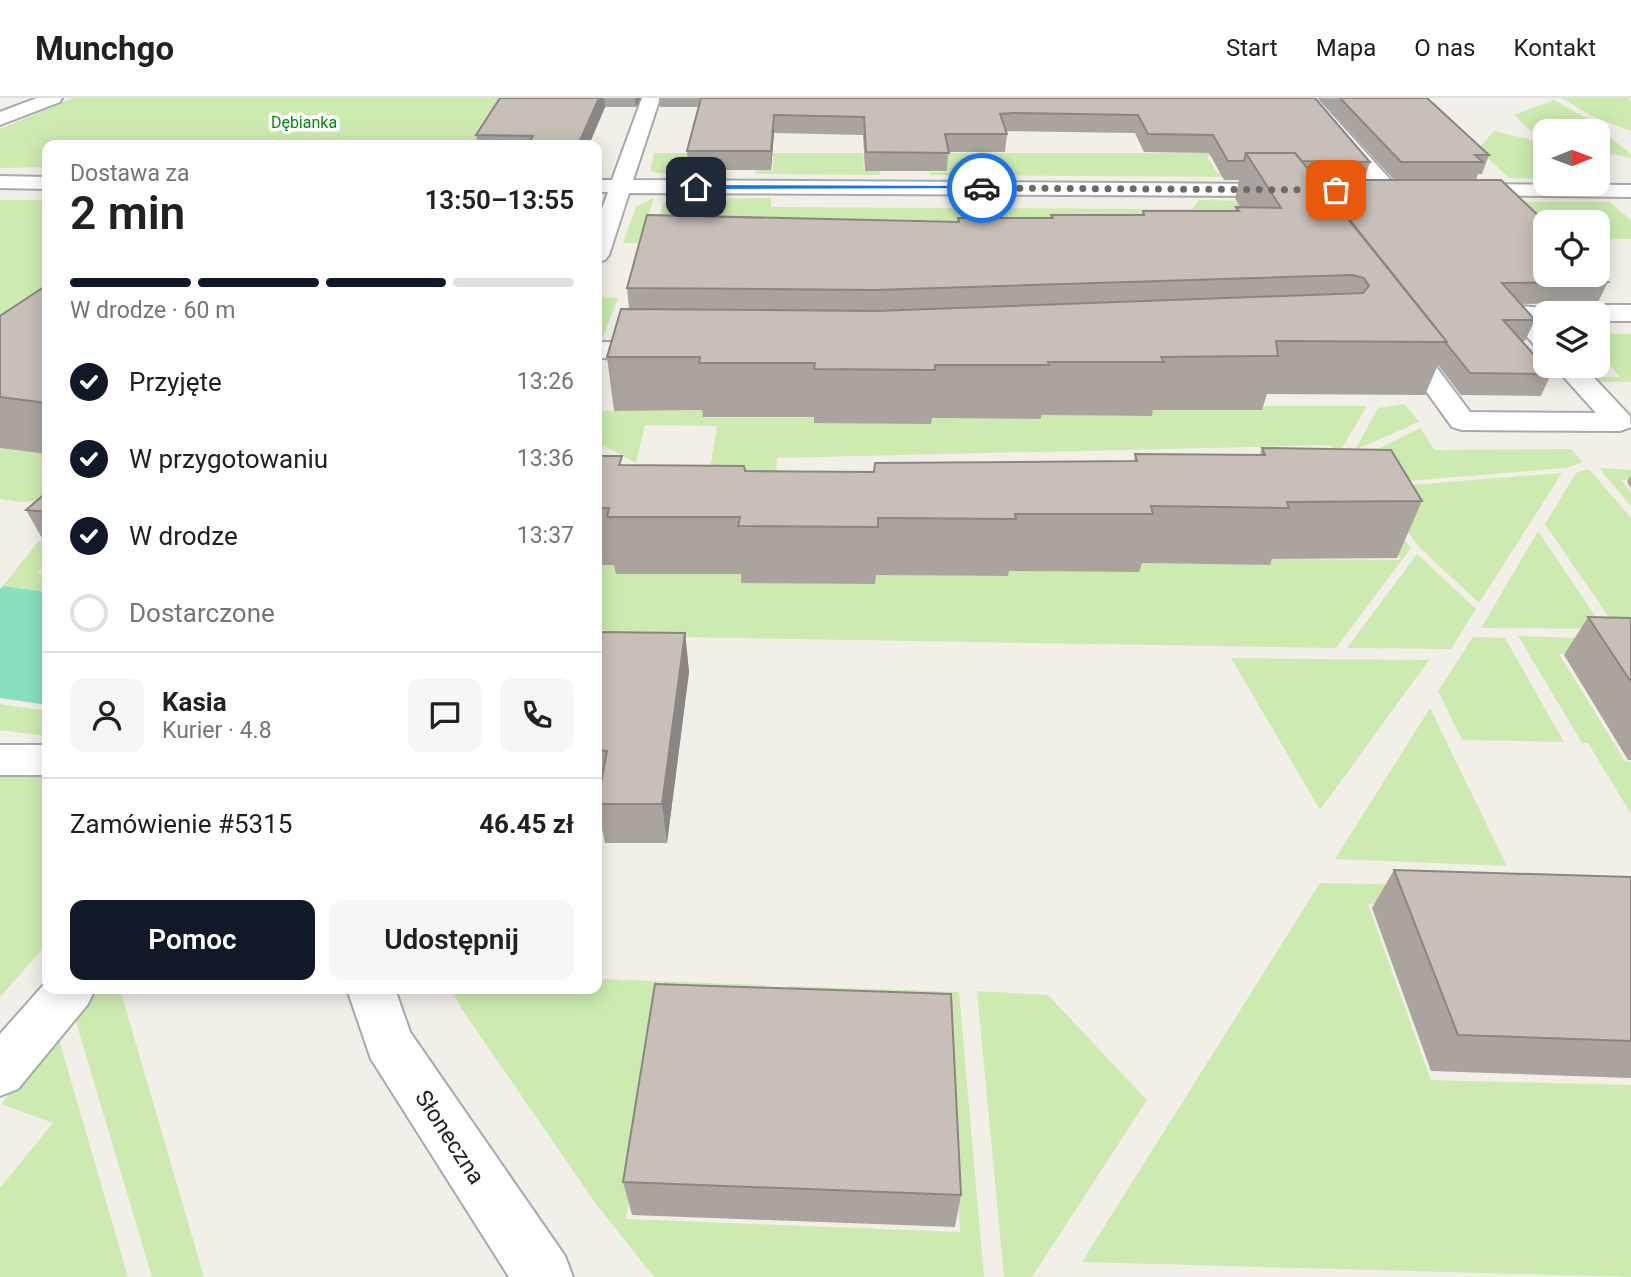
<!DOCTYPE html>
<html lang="pl">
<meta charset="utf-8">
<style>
:root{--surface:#fff;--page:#f6f6f6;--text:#202124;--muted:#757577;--line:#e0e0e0;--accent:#111827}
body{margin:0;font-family:Roboto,sans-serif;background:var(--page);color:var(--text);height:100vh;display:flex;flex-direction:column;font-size:26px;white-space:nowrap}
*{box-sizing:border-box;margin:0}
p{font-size:23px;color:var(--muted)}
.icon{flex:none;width:38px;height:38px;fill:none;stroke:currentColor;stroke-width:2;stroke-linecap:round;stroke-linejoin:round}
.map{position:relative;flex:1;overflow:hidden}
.side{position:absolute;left:42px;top:42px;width:560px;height:854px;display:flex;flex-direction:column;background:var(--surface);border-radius:14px;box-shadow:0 4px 18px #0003}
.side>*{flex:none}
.needle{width:46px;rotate:89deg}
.tools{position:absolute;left:1533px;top:21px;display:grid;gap:14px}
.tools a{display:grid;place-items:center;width:77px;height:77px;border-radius:14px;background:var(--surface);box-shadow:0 4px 18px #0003;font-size:35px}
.pin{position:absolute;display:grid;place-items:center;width:60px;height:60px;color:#fff;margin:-30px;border-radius:14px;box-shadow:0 4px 10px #0006}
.courier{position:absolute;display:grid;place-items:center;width:70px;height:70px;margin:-35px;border:5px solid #1a73e8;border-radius:50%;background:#fff;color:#222;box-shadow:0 2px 9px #0007}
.headline em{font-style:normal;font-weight:600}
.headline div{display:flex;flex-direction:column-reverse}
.headline{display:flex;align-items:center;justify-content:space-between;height:119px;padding:0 28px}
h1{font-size:46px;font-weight:600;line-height:52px}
.bar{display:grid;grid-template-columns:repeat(4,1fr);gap:10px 7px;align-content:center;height:84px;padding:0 28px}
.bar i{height:9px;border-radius:5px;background:var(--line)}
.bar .active{background:var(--accent)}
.bar p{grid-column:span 4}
.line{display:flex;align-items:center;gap:18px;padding:0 28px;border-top:2px solid var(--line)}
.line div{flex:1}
.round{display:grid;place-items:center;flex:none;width:74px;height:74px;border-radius:14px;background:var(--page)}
ol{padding:0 28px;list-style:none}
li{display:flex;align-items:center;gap:21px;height:77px}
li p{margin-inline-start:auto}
li .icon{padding:7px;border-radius:50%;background:var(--accent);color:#fff;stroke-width:4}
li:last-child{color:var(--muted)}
li i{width:38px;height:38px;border:4px solid var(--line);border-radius:50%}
.cta{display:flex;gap:14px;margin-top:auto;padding:14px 28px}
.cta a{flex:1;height:80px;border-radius:14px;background:var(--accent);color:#fff;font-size:28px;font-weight:600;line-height:80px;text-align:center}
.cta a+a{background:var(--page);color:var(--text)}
header{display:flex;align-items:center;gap:42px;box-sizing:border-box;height:98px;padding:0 35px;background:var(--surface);border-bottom:2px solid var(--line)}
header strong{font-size:33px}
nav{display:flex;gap:38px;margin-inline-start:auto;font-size:24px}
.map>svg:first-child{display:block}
.grass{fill:#cdebb0}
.pitch{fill:#88e0be}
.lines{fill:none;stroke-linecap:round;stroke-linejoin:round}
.minor-casing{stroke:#a9a9a9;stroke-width:4}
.minor{fill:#fff;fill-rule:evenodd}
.wall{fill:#aba49e}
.shaded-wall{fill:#8b8681}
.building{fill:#c7bfb8;stroke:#8b8681;stroke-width:2}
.route{fill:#1a73e8}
.done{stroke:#6b6a68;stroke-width:7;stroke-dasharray:0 12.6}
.labels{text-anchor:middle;stroke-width:7;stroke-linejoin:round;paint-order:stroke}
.far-park-label{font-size:16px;fill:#0c8416;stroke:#fff}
.near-street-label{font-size:23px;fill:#222;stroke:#fff}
</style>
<header>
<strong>Munchgo</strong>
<nav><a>Start</a><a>Mapa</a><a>O nas</a><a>Kontakt</a></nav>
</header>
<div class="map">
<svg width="1631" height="1179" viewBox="0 0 1631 1179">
<rect width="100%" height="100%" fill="#f2efe9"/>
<!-- grass -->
<g class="grass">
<polygon points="73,0 514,0 487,47 47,47 47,69 0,70 0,31"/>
<polygon points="1561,0 1628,0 1631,4 1631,33 1596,20"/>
<polygon points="1554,2 1586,20 1631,56 1631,60 1598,53 1598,33 1545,33 1545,42 1537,39 1514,17"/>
<polygon points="1494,33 1532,42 1545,50 1545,81 1509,80 1478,51"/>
<polygon points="654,55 1336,55 1291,58 1207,58 1217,75 1241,75 1244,79 930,77 929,74 949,74 945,56 863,56 864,73 880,73 880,77 755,76 756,72 773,72 773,56 691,56 687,72 708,72 708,76 656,75 650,72"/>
<polygon points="654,100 638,145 623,145 636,109"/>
<polygon points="771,100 771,109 1192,111 1199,102 1295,104 1324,142 651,146 664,104 683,101"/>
<polygon points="0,102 47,102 47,288 0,290"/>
<polygon points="1526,104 1610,104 1631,122 1631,141 1598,141 1598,124 1545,124 1545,136"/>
<polygon points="597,199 618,200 600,247 597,247"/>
<polygon points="1598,236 1631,236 1631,284 1595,284 1590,279 1620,279 1607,264 1598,259"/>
<polygon points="1405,306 1419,324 1355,352 1378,310"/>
<polygon points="1260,308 1367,308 1338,357 1331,347 777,360 776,388 709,377 717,328 645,327 636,365 597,344 597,313 704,312 815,319 1040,321 1040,317 1151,318 1149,312 1262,312"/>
<polygon points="1421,330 1434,352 1571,351 1583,364 1566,370 1371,386 1358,361"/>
<polygon points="0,350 47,356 47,401 22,404 0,401"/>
<polygon points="1599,370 1631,372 1631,382 1621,382 1631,395 1631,408"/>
<polygon points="1589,371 1631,420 1631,531 1617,531 1545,426 1576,375"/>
<polygon points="1562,375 1479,505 1420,450 1374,390"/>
<polygon points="1367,390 1411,450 1336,550 618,538 597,529 597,467 617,467 616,476 743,476 742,485 875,486 875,477 1007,478 1007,473 1139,474 1137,465 1269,467 1267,461 1401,462 1371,406"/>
<polygon points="1538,433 1604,531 1481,530"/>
<polygon points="47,437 47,465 37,475 47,477 47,494 3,488 37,445"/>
<polygon points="1417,456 1476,511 1451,551 1347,550"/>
<polygon points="1518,538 1610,541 1620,556 1559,556 1625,663 1631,664 1631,716 1588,645 1582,645"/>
<polygon points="1473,539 1505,540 1564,644 1462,642 1438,593"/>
<polygon points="1231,560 1429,562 1320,712"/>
<polygon points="0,606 47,613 47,638 0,632"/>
<polygon points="1430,610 1507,768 1335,761"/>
<polygon points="0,669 47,669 47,846 0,899"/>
<polygon points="1320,785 1433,787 1442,808 1368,806 1431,982 1631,987 1631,1179 1082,1164"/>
<polygon points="597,881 765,887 763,921 656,918 626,1121 960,1134 950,928 785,920 788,888 959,894 984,1179 654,1179 596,1106 461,910 452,891 597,891"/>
<polygon points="89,891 120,891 204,1179 152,1179 76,924 80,902"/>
<polygon points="977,893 1048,897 1147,1002 1032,1179 1004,1179"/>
<polygon points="58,938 128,1179 0,1179 0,1090 53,1025 1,1006"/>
</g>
<!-- pitch -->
<polygon class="pitch" points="3,488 47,494 47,607 0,600 0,491"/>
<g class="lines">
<!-- minor casing -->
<g class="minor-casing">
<g id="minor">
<polygon points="37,0 62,0 60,4 0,27 0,14"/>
<polygon points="642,0 660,0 633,82 1289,86 1297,87 1300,92 1297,97 1289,98 629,95 609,157 605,162 597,164 597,125 608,94 597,94 597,82 612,82"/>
<polygon points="1298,0 1317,0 1395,87 1398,92 1395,97 1379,97"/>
<polygon points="0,78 47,79 47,91 0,90"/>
<polygon points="1458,86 1631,87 1631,99 1450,97 1447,92 1450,87"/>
<polygon points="1598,207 1631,207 1631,223 1598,223 1598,215 1585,215 1589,210"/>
<polygon points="1520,208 1554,211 1557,215 1545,215 1545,224 1542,224 1545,228 1545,251 1536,249 1507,216 1511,211"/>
<polygon points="1401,232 1410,234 1470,314 1596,315 1554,268 1583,268 1630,318 1631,329 1620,333 1462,332 1452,329 1388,240 1392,234"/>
<polygon points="597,244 661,245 671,247 675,253 671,259 661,261 597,260"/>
<rect x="0" y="647" width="47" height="30"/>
<polygon points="47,883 47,891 95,891 88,906 18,991 0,998 0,936"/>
<polygon points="347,891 395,891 410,934 565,1158 573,1179 509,1179 371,961"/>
</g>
</g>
<!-- minor -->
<use href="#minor" class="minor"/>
</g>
<!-- wall -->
<g class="wall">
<polygon points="500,0 641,0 636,9 605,9 589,47 478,47 476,37"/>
<polygon points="659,0 1315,0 1370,64 1364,82 1394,82 1319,0 1427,0 1489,57 1482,76 1478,76 1476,82 1608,184 1598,204 1520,206 1535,222 1525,243 1522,243 1551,276 1541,298 1461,297 1438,267 1425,297 1267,296 1262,312 1153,312 1152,318 1041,317 1041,321 932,320 931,326 814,325 814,319 703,319 702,312 614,313 607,259 629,211 627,190 958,124 958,120 1050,120 1051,117 1142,117 1143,113 1235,113 1236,109 1240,109 1235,100 1239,82 1224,82 1209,55 1144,54 1135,35 1006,33 1007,36 1005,54 948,54 947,73 865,73 863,37 774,35 771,72 689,72 687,53 699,9 660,9"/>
<polygon points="47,187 47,356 0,350 0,218"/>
<polygon points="1262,350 1422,403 1397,460 1272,461 1270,467 1142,465 1139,474 1009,473 1008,478 876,477 875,486 741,485 741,476 616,476 614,467 597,467 597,358 623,367 745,373 874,374 1134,363 1135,356 1260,357"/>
<polygon points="1631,377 1631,390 1627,384"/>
<polygon points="47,394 47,449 26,412"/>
<polygon points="1588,519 1631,520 1631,662 1628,662 1564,557"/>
<polygon points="597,534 685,535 689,574 667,745 605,745 597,706 600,691 597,691"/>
<polygon points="1394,772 1631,779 1631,980 1431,973 1372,810"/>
<polygon points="623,1084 961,1097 955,1129 632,1117"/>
</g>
<!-- shaded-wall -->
<g class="shaded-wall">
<polygon points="599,0 604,0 605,9 589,47 578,47"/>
<polygon points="635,0 641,0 636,9"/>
<polygon points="774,17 774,35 771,72 771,53"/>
<polygon points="685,535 689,574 667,745 662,706"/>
</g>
<!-- building -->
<g class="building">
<polygon points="500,0 599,0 578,47 528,47 533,38 476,37"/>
<polygon points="701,0 1315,0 1370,64 1302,63 1295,55 1246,55 1244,63 1228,63 1213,37 1148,36 1138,17 1013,15 1000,16 1007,36 945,36 949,55 866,54 864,19 774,17 771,53 687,53"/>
<polygon points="1340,0 1427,0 1489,57 1475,57 1483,64 1401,64"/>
<polygon points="1246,55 1295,55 1447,244 1276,243 1278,258 1161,259 1164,264 1048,264 1049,267 935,267 935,272 814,271 815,265 699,265 700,259 607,259 621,211 876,213 1363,195 1369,188 1364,180 1353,177 876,192 627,190 647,117 959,124 958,120 1053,120 1051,117 1144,117 1143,113 1239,113 1236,109 1281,110"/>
<polygon points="1318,82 1501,82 1545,124 1545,177 1598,177 1598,174 1608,184 1502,185 1535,222 1503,222 1551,276 1470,275 1446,245 1447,244"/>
<polygon points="47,187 47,305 0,299 0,218"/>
<polygon points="1262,350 1391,352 1422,403 1287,404 1289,410 1151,408 1153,416 1015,416 1016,421 878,420 878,429 738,428 740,419 607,419 609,410 597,410 597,358 622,358 619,367 744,368 745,373 874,374 875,365 1137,363 1135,356 1265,357"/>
<polygon points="47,394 47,414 26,412"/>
<polygon points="1588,519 1631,520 1631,584"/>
<polygon points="597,534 685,535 662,706 597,706 607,653 597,652"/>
<polygon points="1394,772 1631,779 1631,943 1458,937"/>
<polygon points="655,886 951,896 961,1097 623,1084"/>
</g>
<!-- route -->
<polygon class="route" points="693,87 982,88 985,90 696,91"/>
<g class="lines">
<!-- done -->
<polyline class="done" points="982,90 1336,92"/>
</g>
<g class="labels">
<!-- far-park labels -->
<g class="far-park-label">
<text x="304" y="30">Dębianka</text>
</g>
<!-- near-street labels -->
<g class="near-street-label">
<text transform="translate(450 1039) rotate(57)" y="8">Słoneczna</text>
</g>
</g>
</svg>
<div class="tools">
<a><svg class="needle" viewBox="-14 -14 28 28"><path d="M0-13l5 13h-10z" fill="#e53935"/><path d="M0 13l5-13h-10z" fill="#757577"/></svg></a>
<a><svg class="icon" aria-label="locate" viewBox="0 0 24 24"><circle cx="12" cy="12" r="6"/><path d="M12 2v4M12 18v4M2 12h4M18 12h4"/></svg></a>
<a><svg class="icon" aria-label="layers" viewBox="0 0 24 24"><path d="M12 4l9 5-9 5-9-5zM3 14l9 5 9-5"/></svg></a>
</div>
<div class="pin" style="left:1336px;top:92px;background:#ea580c"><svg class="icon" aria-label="bag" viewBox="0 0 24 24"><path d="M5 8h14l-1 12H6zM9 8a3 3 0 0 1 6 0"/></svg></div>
<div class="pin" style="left:696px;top:89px;background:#1f2937"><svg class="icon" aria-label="home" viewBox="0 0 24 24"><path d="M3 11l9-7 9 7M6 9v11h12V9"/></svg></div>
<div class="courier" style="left:982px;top:90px"><svg class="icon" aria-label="car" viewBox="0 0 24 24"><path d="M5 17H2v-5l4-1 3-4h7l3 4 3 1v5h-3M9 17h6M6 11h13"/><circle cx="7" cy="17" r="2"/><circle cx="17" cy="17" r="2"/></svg></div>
<section class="side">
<div class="headline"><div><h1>2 min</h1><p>Dostawa za</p></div><em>13:50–13:55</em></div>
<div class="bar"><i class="active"></i><i class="active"></i><i class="active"></i><i></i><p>W drodze · 60 m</p></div>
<ol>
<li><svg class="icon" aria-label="check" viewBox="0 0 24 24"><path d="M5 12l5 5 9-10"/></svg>Przyjęte<p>13:26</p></li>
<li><svg class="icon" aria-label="check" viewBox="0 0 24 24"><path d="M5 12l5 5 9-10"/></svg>W przygotowaniu<p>13:36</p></li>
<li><svg class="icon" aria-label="check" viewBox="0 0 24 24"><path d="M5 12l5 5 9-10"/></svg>W drodze<p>13:37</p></li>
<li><i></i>Dostarczone</li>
</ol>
<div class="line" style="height:126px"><a class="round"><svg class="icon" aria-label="person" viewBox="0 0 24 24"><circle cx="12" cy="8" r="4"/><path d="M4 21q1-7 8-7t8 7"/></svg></a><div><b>Kasia</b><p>Kurier · 4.8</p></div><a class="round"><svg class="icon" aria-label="chat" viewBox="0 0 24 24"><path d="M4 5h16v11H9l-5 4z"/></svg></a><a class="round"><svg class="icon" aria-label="phone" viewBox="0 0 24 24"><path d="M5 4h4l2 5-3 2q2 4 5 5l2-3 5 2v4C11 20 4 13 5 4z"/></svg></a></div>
<div class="line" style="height:91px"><div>Zamówienie #5315</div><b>46.45 zł</b></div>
<div class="cta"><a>Pomoc</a><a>Udostępnij</a></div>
</section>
</div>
